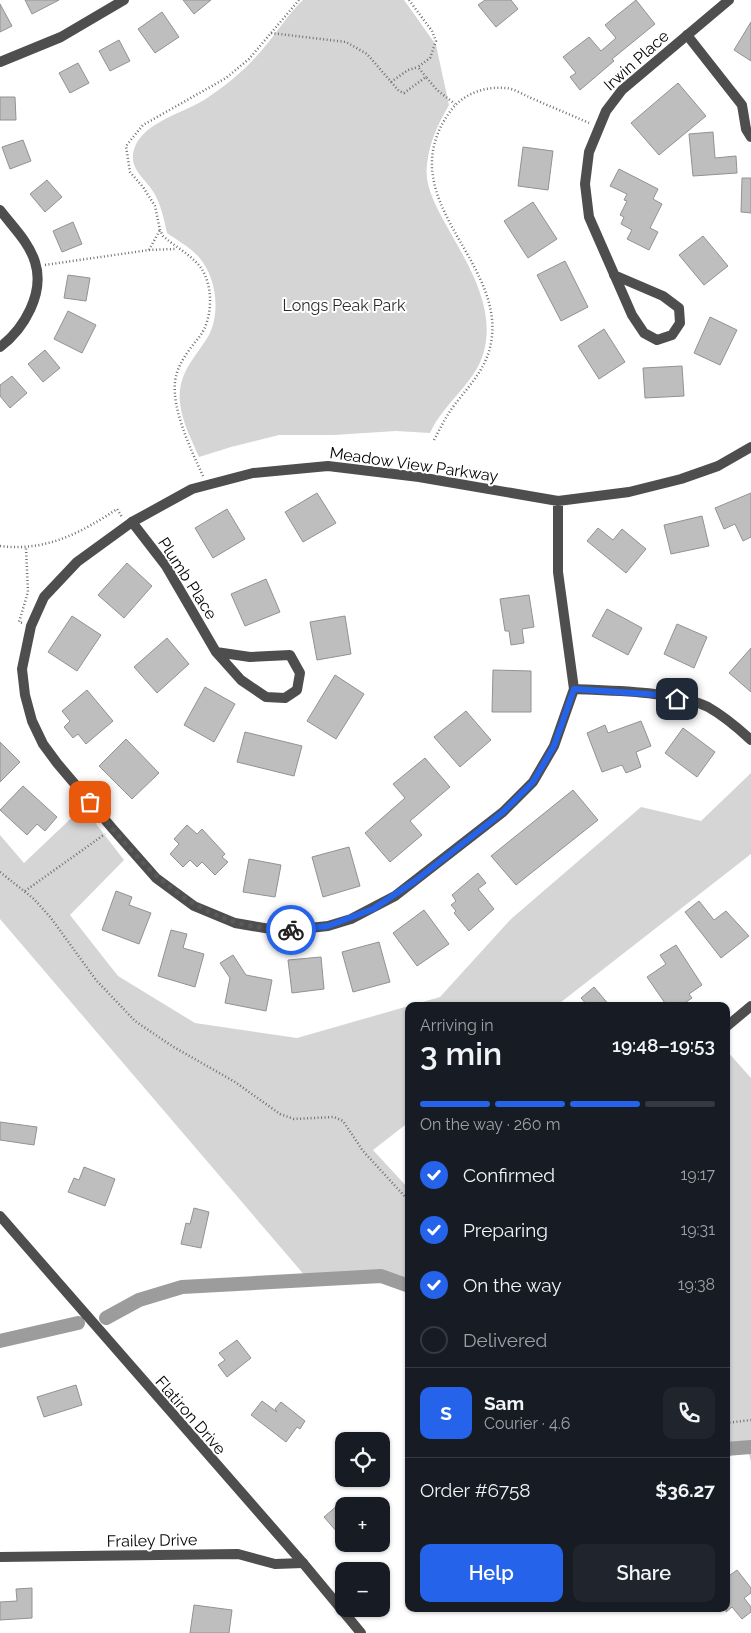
<!DOCTYPE html>
<meta charset="utf-8">
<style>
:root{--surface:#171b24;--page:#20242c;--text:#f1f3f6;--muted:#9ea1a6;--line:#363941;--accent:#2563eb}
body{margin:0;font-family:Raleway,sans-serif;background:var(--page);color:var(--text);height:100vh;display:flex;flex-direction:column;font-size:19px;white-space:nowrap}
*{box-sizing:border-box;margin:0}
p{font-size:16px;color:var(--muted)}
.icon{flex:none;width:28px;height:28px;fill:none;stroke:currentColor;stroke-width:2;stroke-linecap:round;stroke-linejoin:round}
.map{position:relative;flex:1;overflow:hidden}
.drawer{position:absolute;left:405px;top:1002px;width:325px;height:610px;display:flex;flex-direction:column;background:var(--surface);border-radius:10px;box-shadow:0 1px 4px #0004}
.drawer>*{flex:none}
.tools{position:absolute;left:335px;top:1432px;display:grid;gap:10px}
.tools a{display:grid;place-items:center;width:55px;height:55px;border-radius:10px;background:var(--surface);box-shadow:0 1px 4px #0004;font-size:25px}
.pin{position:absolute;display:grid;place-items:center;width:42px;height:42px;color:#fff;margin:-21px;border-radius:10px;box-shadow:0 2px 8px #0006}
.courier{position:absolute;display:grid;place-items:center;width:50px;height:50px;margin:-25px;border:4px solid #2563eb;border-radius:50%;background:#fff;color:#222;box-shadow:0 1px 6px #0007}
.summary em{font-style:normal;font-weight:600}
.summary div{display:flex;flex-direction:column-reverse}
.summary{display:flex;align-items:center;justify-content:space-between;height:85px;padding:0 15px}
h1{font-size:32px;font-weight:600;line-height:38px}
.bar{display:grid;grid-template-columns:repeat(4,1fr);gap:8px 5px;align-content:center;height:60px;padding:0 15px}
.bar i{height:6px;border-radius:4px;background:var(--line)}
.bar .active{background:var(--accent)}
.bar p{grid-column:span 4}
.line{display:flex;align-items:center;gap:12px;padding:0 15px;border-top:1px solid var(--line)}
.line div{flex:1}
.round{display:grid;place-items:center;flex:none;width:52px;height:52px;border-radius:10px;background:var(--page)}
ol{padding:0 15px;list-style:none}
li{display:flex;align-items:center;gap:15px;height:55px}
li p{margin-inline-start:auto}
li .icon{padding:5px;border-radius:50%;background:var(--accent);color:#fff;stroke-width:4}
li:last-child{color:var(--muted)}
li i{width:28px;height:28px;border:2px solid var(--line);border-radius:50%}
.primary-button{display:flex;gap:10px;margin-top:auto;padding:10px 15px}
.primary-button a{flex:1;height:58px;border-radius:10px;background:var(--accent);color:#fff;font-size:20px;font-weight:600;line-height:58px;text-align:center}
.primary-button a+a{background:var(--page);color:var(--text)}
.map>svg:first-child{display:block}
.green{fill:#d5d5d5}
.lines{fill:none;stroke-linecap:round;stroke-linejoin:round}
.canal{stroke:#9c9c9c;stroke-width:14}
.building{fill:#bebebe;stroke:#929292}
.path{stroke:#707070;stroke-width:2.5;stroke-dasharray:1 2.5;stroke-linecap:butt}
.street{stroke:#4e4e4e;stroke-width:10}
.done{stroke:#595959;stroke-width:5;stroke-dasharray:0 9}
.route{stroke:#2563eb;stroke-width:6}
.labels{text-anchor:middle;stroke-width:4;stroke-linejoin:round;paint-order:stroke}
.street-label{font-size:16px;fill:#000;stroke:#fff}
.park-label{font-size:16px;fill:#2c2c2c;stroke:#fff}
</style>
<div class="map">
<svg width="751" height="1633" viewBox="0 0 751 1633">
<rect width="100%" height="100%" fill="#fff"/>
<!-- green -->
<g class="green">
<path d="M303,0H404L436,45L449,105C438,124 429,143 427,165C424,185 436,206 445,223C466,261 496,306 484,351C476,383 445,401 430,433L396,431L334,435H279L231,447L199,457C190,436 175,409 181,384C186,364 199,352 209,335C221,311 216,276 198,256C189,247 177,240 167,233C164,219 161,205 154,193C147,180 131,171 133,154C138,123 182,114 204,100C226,86 245,70 262,50C276,34 287,15 303,0Z"/>
<path d="M751,773V854L556,1006H409V1122L373,1150L409,1189V1284C373,1270 343,1275 306,1277L0,919V835L24,863L83,807L124,860L70,915L118,976L195,1023L297,1038L440,997L511,919L641,807L701,821Z"/>
<polygon points="726,1050 751,1078 751,1462 746,1443 726,1442 726,1316 730,1309 726,1228"/>
</g>
<g class="lines">
<!-- canal -->
<g class="canal">
<polyline points="106,1318 139,1300 182,1287 381,1276 409,1286"/>
<polyline points="0,1341 78,1323"/>
<polyline points="726,1449 751,1447"/>
</g>
</g>
<!-- building -->
<g class="building">
<polygon points="25,0 59,0 32,14"/>
<polygon points="183,0 211,0 194,14"/>
<polygon points="485,0 511,0 518,9 496,27 478,5"/>
<polygon points="636,0 655,24 612,59 614,61 580,90 570,77 576,73 563,57 589,37 601,51 616,38 605,25"/>
<polygon points="0,4 12,26 0,32"/>
<polygon points="162,12 179,37 155,53 138,29"/>
<polygon points="751,22 751,61 734,50"/>
<polygon points="119,40 130,61 110,71 99,51"/>
<polygon points="78,63 89,83 70,93 59,73"/>
<polygon points="678,83 706,116 659,155 631,123"/>
<polygon points="0,97 15,97 16,120 0,120"/>
<polygon points="713,132 715,158 736,156 737,173 693,176 689,134"/>
<polygon points="23,140 31,161 10,169 2,147"/>
<polygon points="523,147 553,151 548,190 518,186"/>
<polygon points="619,169 658,189 653,199 662,204 650,228 658,232 649,250 627,239 632,230 621,224 624,217 620,215 627,201 624,200 627,194 610,186"/>
<polygon points="742,178 751,178 751,213 741,212"/>
<polygon points="47,180 62,197 45,212 30,194"/>
<polygon points="533,202 557,239 528,258 504,221"/>
<polygon points="73,222 82,244 62,252 53,231"/>
<polygon points="703,236 728,266 704,285 679,255"/>
<polygon points="565,261 588,307 561,321 537,275"/>
<polygon points="68,275 90,278 86,301 64,298"/>
<polygon points="68,311 96,325 82,353 54,339"/>
<polygon points="710,317 737,330 720,365 694,353"/>
<polygon points="604,329 625,362 599,379 578,346"/>
<polygon points="45,350 60,368 43,382 28,364"/>
<polygon points="682,366 684,396 645,398 643,368"/>
<polygon points="12,376 27,393 10,408 0,396 0,385"/>
<polygon points="317,493 336,523 303,542 285,512"/>
<polygon points="751,493 751,537 743,541 735,524 724,529 715,508"/>
<polygon points="227,509 245,539 213,558 195,528"/>
<polygon points="702,516 709,546 671,554 664,525"/>
<polygon points="598,528 613,540 622,529 646,549 626,573 587,541"/>
<polygon points="127,563 152,586 124,618 98,595"/>
<polygon points="266,579 280,612 245,626 231,594"/>
<polygon points="529,595 534,627 522,629 524,643 511,645 509,631 505,631 500,599"/>
<polygon points="607,609 642,628 628,655 592,636"/>
<polygon points="72,616 101,635 77,671 48,652"/>
<polygon points="345,616 351,654 317,660 310,622"/>
<polygon points="677,624 707,637 694,668 664,654"/>
<polygon points="167,638 189,664 157,693 134,667"/>
<polygon points="751,648 751,692 729,673"/>
<polygon points="493,670 531,671 531,712 492,712"/>
<polygon points="335,675 364,694 336,739 307,721"/>
<polygon points="205,687 235,704 214,742 184,725"/>
<polygon points="87,690 113,721 86,744 78,734 73,738 64,727 70,721 62,711"/>
<polygon points="466,711 491,740 460,767 434,737"/>
<polygon points="641,721 651,746 636,752 641,767 626,773 622,765 602,772 587,733 605,725 608,733"/>
<polygon points="683,728 715,752 697,777 665,753"/>
<polygon points="245,732 302,746 294,776 237,762"/>
<polygon points="126,739 159,773 132,799 99,766"/>
<polygon points="0,742 20,762 0,782"/>
<polygon points="425,758 450,787 410,821 422,835 390,862 365,833 405,798 393,784"/>
<polygon points="23,786 57,817 45,831 37,824 27,835 0,810"/>
<polygon points="573,790 598,820 516,885 491,856"/>
<polygon points="187,825 197,834 202,829 225,854 222,857 228,862 215,875 202,862 197,867 190,860 183,867 170,854 179,844 174,839"/>
<polygon points="349,847 360,886 323,897 312,857"/>
<polygon points="249,859 281,865 275,897 243,892"/>
<polygon points="478,873 486,883 478,889 494,909 469,931 454,913 456,911 451,905 456,901 452,895"/>
<polygon points="116,891 132,897 129,905 151,913 139,944 102,930"/>
<polygon points="699,901 714,920 726,911 749,936 721,958 685,912"/>
<polygon points="424,910 449,944 417,966 393,933"/>
<polygon points="171,930 187,934 183,948 204,954 195,987 158,976"/>
<polygon points="379,942 390,982 353,992 342,952"/>
<polygon points="676,945 702,985 689,994 692,998 680,1006 667,1006 647,977 666,964 660,955"/>
<polygon points="233,955 246,975 272,980 266,1011 225,1003 230,978 220,963"/>
<polygon points="321,957 324,989 292,993 288,960"/>
<polygon points="594,987 610,1006 588,1006 581,998"/>
<polygon points="0,1122 37,1127 34,1145 0,1140"/>
<polygon points="84,1167 115,1179 105,1206 68,1192 74,1178 79,1180"/>
<polygon points="194,1208 209,1212 201,1248 181,1244 186,1223 190,1224"/>
<polygon points="237,1340 251,1358 227,1377 218,1365 225,1360 219,1353"/>
<polygon points="76,1385 82,1405 44,1417 37,1397"/>
<polygon points="262,1401 277,1412 275,1409 281,1402 305,1421 300,1429 297,1427 286,1442 251,1415"/>
<polygon points="338,1505 344,1511 344,1540 324,1517"/>
<polygon points="737,1570 751,1588 751,1593 744,1598 751,1607 751,1612 742,1619 732,1607 726,1612 726,1578"/>
<polygon points="32,1588 32,1618 0,1620 0,1602 17,1601 16,1589"/>
<polygon points="194,1605 232,1610 229,1633 190,1633"/>
</g>
<g class="lines">
<!-- path -->
<g class="path">
<polyline points="409,0 432,31 436,41 430,58 418,67 426,77"/>
<polyline points="271,33 346,42 367,54 399,91 404,93 426,77 437,90 455,104"/>
<polyline points="391,82 408,70 418,67"/>
<polyline points="149,250 160,230"/>
<polyline points="45,265 149,250 176,249"/>
<path d="M434,440C440,429 445,418 453,407C470,384 489,367 492,336C500,257 391,197 449,113C461,95 483,86 505,88C513,88 522,94 529,97C549,106 569,114 589,123"/>
<path d="M203,476C191,450 172,410 175,382C177,364 189,350 200,336C214,317 214,279 196,262C186,252 173,245 163,236L160,230L155,206L143,187L130,172L126,146L143,125L226,78L249,59L299,0"/>
<path d="M0,546C45,552 81,533 117,509L122,517"/>
<polyline points="22,623 19,622 28,592 26,548"/>
<polyline points="0,872 34,899 51,918 96,980 135,1021 172,1046 235,1082 280,1114 294,1119 334,1117 343,1121 363,1151 409,1201"/>
<polyline points="25,891 105,834"/>
<polyline points="726,1423 751,1420"/>
</g>
<!-- street -->
<g class="street">
<polyline points="687,35 742,105 746,129 751,137"/>
<polyline points="0,62 61,37 124,0"/>
<path d="M0,210C12,226 29,242 35,262C45,293 24,329 0,347"/>
<polyline points="614,275 663,296 679,308 680,323 672,335 657,340 644,333 632,315 589,217 585,184 589,152 606,111 622,90 729,0"/>
<polyline points="558,501 558,572 574,689 554,746 533,782 503,812 395,896 351,919 328,926 282,931 235,923 194,906 156,878 112,828 57,763 43,744 32,721 25,695 22,669 31,626 44,597 77,562 132,522 192,489 253,473 328,466 419,477 558,501 629,492 681,479 718,466 751,447"/>
<polyline points="132,522 166,566 216,652 241,680 266,697 285,698 297,690 300,673 290,655 250,657 216,652"/>
<path d="M574,689C611,691 676,691 708,707C724,716 738,728 751,740"/>
<polyline points="726,1027 751,1006"/>
<polyline points="0,1216 303,1563 361,1633"/>
<polyline points="0,1557 238,1554 275,1564 303,1563"/>
</g>
</g>
<g class="lines">
<!-- done -->
<path class="done" d="M90,802C137,858 180,914 257,927C268,928 279,931 291,930"/>
<!-- route -->
<polyline class="route" points="291,930 328,926 373,909 415,881 503,812 533,782 554,746 574,689 662,695 677,699"/>
</g>
<g class="labels">
<!-- street labels -->
<g class="street-label">
<text transform="translate(636 60) rotate(-42)" y="6">Irwin Place</text>
<text transform="translate(414 464) rotate(8)" y="6">Meadow View Parkway</text>
<text transform="translate(188 578) rotate(57)" y="6">Plumb Place</text>
<text transform="translate(191 1415) rotate(49)" y="6">Flatiron Drive</text>
<text transform="translate(152 1540) rotate(-1)" y="6">Frailey Drive</text>
</g>
<!-- park labels -->
<g class="park-label">
<text x="344" y="311">Longs Peak Park</text>
</g>
</g>
</svg>
<div class="tools">
<a><svg class="icon" aria-label="locate" viewBox="0 0 24 24"><circle cx="12" cy="12" r="6"/><path d="M12 2v4M12 18v4M2 12h4M18 12h4"/></svg></a>
<a>+</a>
<a>−</a>
</div>
<div class="pin" style="left:90px;top:802px;background:#ea580c"><svg class="icon" aria-label="bag" viewBox="0 0 24 24"><path d="M5 8h14l-1 12H6zM9 8a3 3 0 0 1 6 0"/></svg></div>
<div class="pin" style="left:677px;top:699px;background:#1f2937"><svg class="icon" aria-label="home" viewBox="0 0 24 24"><path d="M3 11l9-7 9 7M6 9v11h12V9"/></svg></div>
<div class="courier" style="left:291px;top:930px"><svg class="icon" aria-label="bike" viewBox="0 0 24 24"><circle cx="6" cy="16" r="4"/><circle cx="18" cy="16" r="4"/><path d="M6 16l4-8h5l3 8M10 8l3 8H6M13 5h3"/></svg></div>
<section class="drawer">
<div class="summary"><div><h1>3 min</h1><p>Arriving in</p></div><em>19:48–19:53</em></div>
<div class="bar"><i class="active"></i><i class="active"></i><i class="active"></i><i></i><p>On the way · 260 m</p></div>
<ol>
<li><svg class="icon" aria-label="check" viewBox="0 0 24 24"><path d="M5 12l5 5 9-10"/></svg>Confirmed<p>19:17</p></li>
<li><svg class="icon" aria-label="check" viewBox="0 0 24 24"><path d="M5 12l5 5 9-10"/></svg>Preparing<p>19:31</p></li>
<li><svg class="icon" aria-label="check" viewBox="0 0 24 24"><path d="M5 12l5 5 9-10"/></svg>On the way<p>19:38</p></li>
<li><i></i>Delivered</li>
</ol>
<div class="line" style="height:90px"><b class="round" style="background:var(--accent);color:#fff">S</b><div><b>Sam</b><p>Courier · 4.6</p></div><a class="round"><svg class="icon" aria-label="phone" viewBox="0 0 24 24"><path d="M5 4h4l2 5-3 2q2 4 5 5l2-3 5 2v4C11 20 4 13 5 4z"/></svg></a></div>
<div class="line" style="height:65px"><div>Order #6758</div><b>$36.27</b></div>
<div class="primary-button"><a>Help</a><a>Share</a></div>
</section>
</div>
